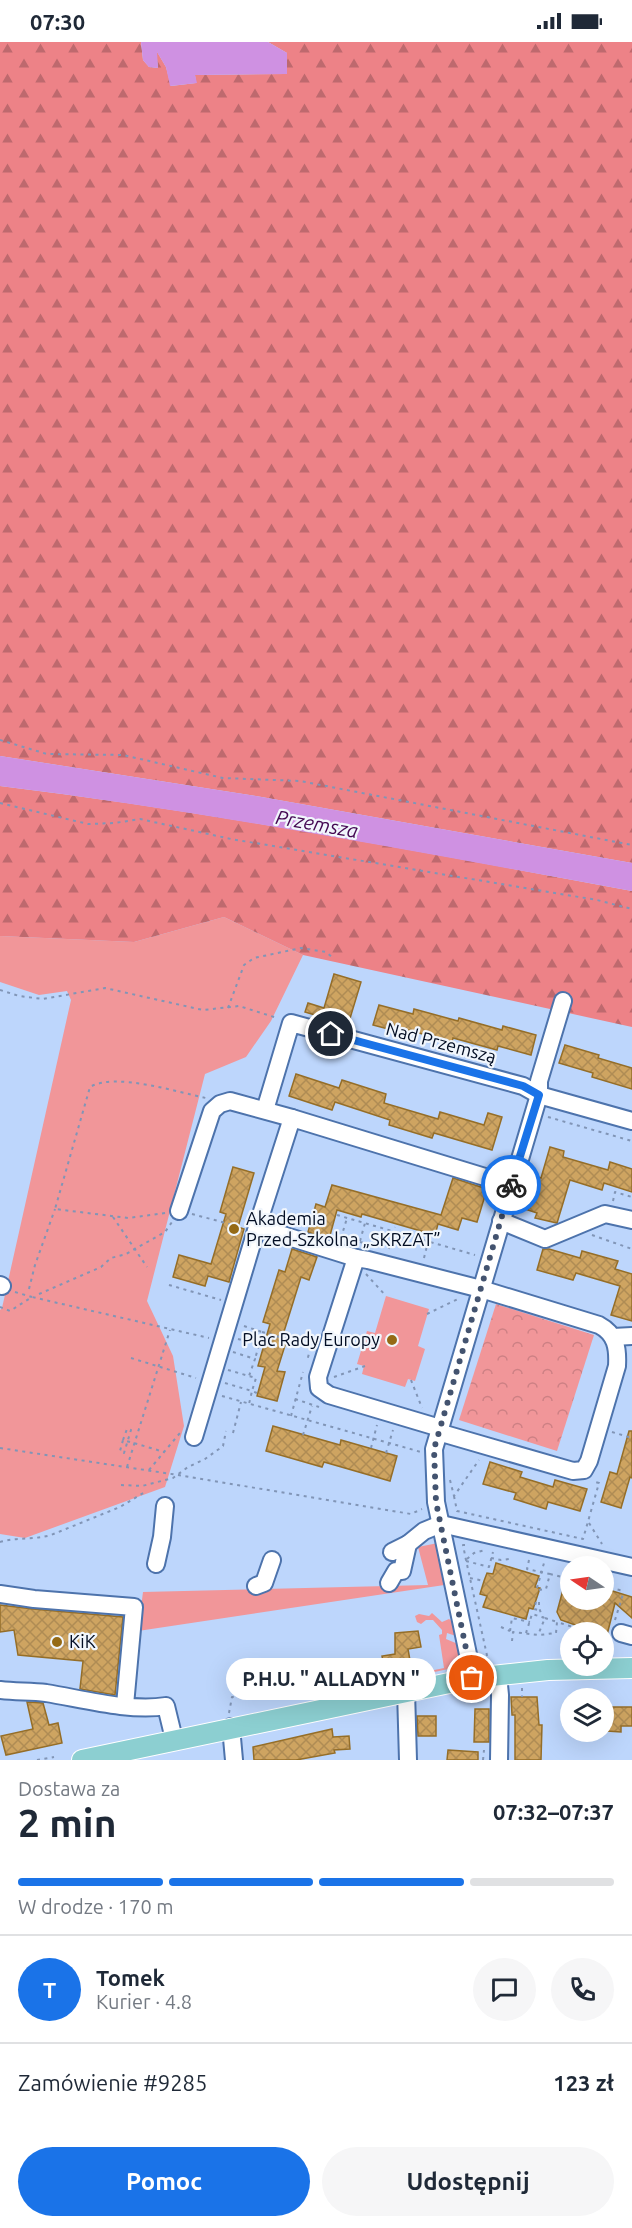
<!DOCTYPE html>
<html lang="pl">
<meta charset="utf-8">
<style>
:root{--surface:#fff;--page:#f6f6f7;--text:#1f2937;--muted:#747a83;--line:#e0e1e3;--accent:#1a73e8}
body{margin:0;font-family:Ubuntu,sans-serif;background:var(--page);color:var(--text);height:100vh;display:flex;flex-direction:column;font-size:22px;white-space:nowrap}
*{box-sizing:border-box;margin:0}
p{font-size:20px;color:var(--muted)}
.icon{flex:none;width:33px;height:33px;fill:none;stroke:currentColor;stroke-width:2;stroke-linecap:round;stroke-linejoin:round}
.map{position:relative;height:1718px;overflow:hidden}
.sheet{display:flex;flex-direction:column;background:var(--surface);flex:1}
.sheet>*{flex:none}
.needle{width:39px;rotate:283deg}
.buttons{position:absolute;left:560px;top:1514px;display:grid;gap:12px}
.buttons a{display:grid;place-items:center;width:54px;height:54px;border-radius:50%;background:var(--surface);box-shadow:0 6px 24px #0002;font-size:30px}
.pin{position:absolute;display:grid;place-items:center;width:51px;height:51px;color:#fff;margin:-26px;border:3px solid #fff;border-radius:50%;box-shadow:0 2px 6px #0007}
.courier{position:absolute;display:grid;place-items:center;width:60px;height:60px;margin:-30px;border:4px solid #1a73e8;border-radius:50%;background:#fff;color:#222;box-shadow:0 2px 8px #0007}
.bubble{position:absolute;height:42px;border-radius:21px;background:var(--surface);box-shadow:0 6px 24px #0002;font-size:20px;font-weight:700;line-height:42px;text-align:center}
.summary em{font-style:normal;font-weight:700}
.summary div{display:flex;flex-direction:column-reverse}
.summary{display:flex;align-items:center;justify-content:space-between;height:102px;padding:0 18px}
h1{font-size:39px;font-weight:700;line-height:45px}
.bar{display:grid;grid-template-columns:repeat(4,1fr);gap:9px 6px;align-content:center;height:72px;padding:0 18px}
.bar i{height:8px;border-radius:4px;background:var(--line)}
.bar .on{background:var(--accent)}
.bar p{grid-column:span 4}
.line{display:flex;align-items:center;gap:15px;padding:0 18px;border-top:2px solid var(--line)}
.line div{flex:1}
.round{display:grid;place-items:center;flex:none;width:63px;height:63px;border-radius:32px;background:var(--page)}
.action{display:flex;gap:12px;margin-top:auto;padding:12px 18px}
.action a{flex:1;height:69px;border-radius:36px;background:var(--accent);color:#fff;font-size:24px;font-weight:700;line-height:69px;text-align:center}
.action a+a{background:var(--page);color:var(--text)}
.status{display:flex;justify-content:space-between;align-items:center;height:42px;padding:0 30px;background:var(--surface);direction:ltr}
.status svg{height:16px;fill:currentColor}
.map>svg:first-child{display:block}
.green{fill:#f19699}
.forest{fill:url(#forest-firs)}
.park{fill:url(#park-crowns)}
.water{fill:#cf91e2}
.building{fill:url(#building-cross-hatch);stroke:#956e28;stroke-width:1.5}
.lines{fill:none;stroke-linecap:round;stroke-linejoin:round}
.minor-casing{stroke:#4d73ac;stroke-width:20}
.major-casing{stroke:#fff;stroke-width:22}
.path{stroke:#8195b6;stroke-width:2;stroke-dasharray:3 4.5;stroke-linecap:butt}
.minor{stroke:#fff;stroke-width:16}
.major{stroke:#8ccfd1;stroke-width:20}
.done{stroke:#43536f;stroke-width:6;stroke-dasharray:0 10.8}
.route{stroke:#1a73e8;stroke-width:8}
.poi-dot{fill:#956a16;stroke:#f1f6fc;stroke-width:2}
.labels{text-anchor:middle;stroke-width:4.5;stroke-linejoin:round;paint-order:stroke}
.street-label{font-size:18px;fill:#020d23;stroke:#f1f6fc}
.poi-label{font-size:18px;fill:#020d23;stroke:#f1f6fc;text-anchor:start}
.water-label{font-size:20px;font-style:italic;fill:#430752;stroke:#f1f6fc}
</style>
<div class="status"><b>07:30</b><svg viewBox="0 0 49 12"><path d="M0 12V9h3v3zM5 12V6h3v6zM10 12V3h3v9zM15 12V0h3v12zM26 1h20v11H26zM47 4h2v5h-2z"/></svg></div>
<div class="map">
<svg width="632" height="1718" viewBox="0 0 632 1718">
<defs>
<pattern id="forest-firs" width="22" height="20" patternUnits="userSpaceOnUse" patternTransform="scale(1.5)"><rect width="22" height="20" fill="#ed8287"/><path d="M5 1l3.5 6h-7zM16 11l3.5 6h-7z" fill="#be696e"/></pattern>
<pattern id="park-crowns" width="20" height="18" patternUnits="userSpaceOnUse" patternTransform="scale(1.5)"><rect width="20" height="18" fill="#f19699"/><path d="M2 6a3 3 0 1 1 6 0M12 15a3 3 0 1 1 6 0" fill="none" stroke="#cd8084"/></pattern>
<pattern id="building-cross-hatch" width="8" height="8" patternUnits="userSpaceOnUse" patternTransform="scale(1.5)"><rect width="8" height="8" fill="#cea461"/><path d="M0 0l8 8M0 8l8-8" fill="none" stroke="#af8c54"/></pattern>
</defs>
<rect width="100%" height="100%" fill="#bdd6fc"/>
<!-- green -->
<g class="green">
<polygon points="224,875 303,913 271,979 246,1015 205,1032 147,1259 173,1314 184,1384 165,1445 25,1496 0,1492 0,1268 2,1266 71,958 67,949 39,953 0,940 0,894 134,900"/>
<polygon points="386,1254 429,1267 418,1304 425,1307 415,1339 408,1337 405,1345 362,1332 364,1324 357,1322 367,1289 375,1291"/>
<polygon points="438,1501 451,1542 138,1589 143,1550 428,1543 418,1505"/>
<polygon points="432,1571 442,1580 449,1577 454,1581 456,1594 447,1591 446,1597 458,1602 458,1625 387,1640 386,1638 444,1626 439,1593 442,1592 442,1588 433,1578 426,1578 421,1582 417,1580 415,1574 419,1572 429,1574"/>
</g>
<!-- forest -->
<g class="forest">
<polygon points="0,0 141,0 143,18 149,25 158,26 156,8 166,25 171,44 196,41 195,33 287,32 287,11 268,0 632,0 632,821 256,754 0,714"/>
<path d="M0,744C212,770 422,810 632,849V985L303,913L224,875L134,900L0,894Z"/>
</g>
<!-- park -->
<polygon class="park" points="496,1262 594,1293 557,1409 459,1378"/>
<!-- water -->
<g class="water">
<polygon points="141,0 268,0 287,11 287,32 195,33 197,41 170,44 166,25 157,10 158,26 149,25 143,18"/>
<path d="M0,714L256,754L632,821V849C422,811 212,770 0,744Z"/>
</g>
<!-- building -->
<g class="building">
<polygon points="334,932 361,940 348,983 305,970 308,961 324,966"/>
<polygon points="379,963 413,972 414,967 458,979 459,976 502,988 503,984 536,993 531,1013 498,1004 497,1008 453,996 452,1000 408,988 407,992 373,983"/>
<polygon points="565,1003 599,1013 598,1016 632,1026 632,1047 592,1035 593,1031 559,1021"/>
<polygon points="296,1032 339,1046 342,1038 386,1052 384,1061 438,1077 440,1070 484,1083 488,1071 502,1075 492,1108 434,1091 432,1096 389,1083 390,1078 335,1060 332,1068 289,1054"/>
<polygon points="550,1105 564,1109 563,1115 608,1128 610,1120 632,1127 632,1150 604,1141 602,1148 570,1138 557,1181 535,1176 537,1171 522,1166 531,1133 541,1136"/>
<polygon points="233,1125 254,1131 238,1185 244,1187 229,1240 208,1234 205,1244 173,1235 179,1213 211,1222 226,1172 220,1170"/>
<polygon points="453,1136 487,1147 477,1180 462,1176 458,1188 438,1182 435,1193 362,1172 361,1175 337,1168 329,1197 308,1190 316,1162 325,1165 332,1143 441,1173"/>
<polygon points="292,1207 317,1215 309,1238 301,1235 282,1296 287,1297 277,1329 285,1330 277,1359 257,1354 265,1325 258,1324 270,1282 263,1280 279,1228 285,1230"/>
<polygon points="543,1207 549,1207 580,1216 582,1209 618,1219 615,1227 632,1232 632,1279 611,1273 620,1244 576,1231 573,1238 537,1228"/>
<polygon points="273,1384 340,1403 341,1398 397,1414 390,1439 324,1420 322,1425 266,1409"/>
<polygon points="629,1389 632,1389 632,1436 630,1435 621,1466 601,1460 610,1430 617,1432"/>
<polygon points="490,1420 522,1430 520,1435 553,1445 555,1438 587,1447 580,1469 548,1460 546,1467 514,1457 516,1451 483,1442"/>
<polygon points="496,1521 539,1534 535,1545 540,1546 533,1567 529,1566 526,1577 483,1565 487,1554 480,1552 484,1539 487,1531 493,1532"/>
<polygon points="567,1533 570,1534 570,1557 603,1557 603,1546 632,1555 632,1576 615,1561 607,1593 603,1592 603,1590 595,1590 561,1578 557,1570"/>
<polygon points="0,1563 33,1567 123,1575 115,1653 80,1647 83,1619 18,1613 14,1588 0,1590"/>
<polygon points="418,1589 421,1605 408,1607 412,1630 386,1635 382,1614 395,1612 395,1591"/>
<polygon points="234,1625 270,1627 270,1646 233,1646"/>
<polygon points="511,1655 537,1655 539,1683 542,1683 541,1718 515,1718 515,1673 512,1673"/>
<polygon points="27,1660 43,1661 49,1683 58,1681 62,1701 6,1713 1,1694 33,1687"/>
<polygon points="603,1665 632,1665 632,1684 621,1684 621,1690 607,1689 607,1685 603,1685"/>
<polygon points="475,1667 489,1667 489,1700 474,1700"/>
<polygon points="417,1674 436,1674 436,1694 418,1694"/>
<polygon points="332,1687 333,1695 349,1694 350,1707 334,1708 335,1711 296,1718 254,1718 253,1705"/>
<polygon points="448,1708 478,1710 478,1718 447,1718"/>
</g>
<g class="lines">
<!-- minor casing -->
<g class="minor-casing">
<g id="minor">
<polyline points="265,1068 291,981 523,1044 539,1053 632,1079"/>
<polyline points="179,1169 212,1069 220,1062 230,1059 292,1076"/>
<polyline points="501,1179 545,1197 605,1172 632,1178"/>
<polyline points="257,1185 292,1076 511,1143"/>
<polyline points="0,1243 2,1244"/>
<polyline points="613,1295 632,1294"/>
<path d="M438,1390L573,1429L584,1428L589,1419L617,1324C618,1306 616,1292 599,1283L481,1247L368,1218L356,1216L318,1335L319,1346L329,1353L440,1386"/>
<polyline points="194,1395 257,1185 356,1216"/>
<polyline points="441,1482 632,1525"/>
<polyline points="408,1502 424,1489 441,1482"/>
<polyline points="156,1522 162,1495 165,1464"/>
<polyline points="389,1541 396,1529 402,1529 408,1502 392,1510"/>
<polyline points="256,1544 264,1541 272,1518"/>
<polyline points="0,1552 34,1557 134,1565 125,1663"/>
<polyline points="621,1591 632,1594"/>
<polyline points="498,1633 500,1653 499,1718"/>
<polyline points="473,1636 436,1460 434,1407 539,1053 539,1039 563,959"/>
<path d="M0,1648C15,1650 31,1649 46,1651C83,1657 130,1670 166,1664L174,1697"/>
<polyline points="406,1649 408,1718"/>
<polyline points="231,1685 234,1718"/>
</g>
</g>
<!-- major casing -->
<g class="major-casing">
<polyline id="major" points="82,1718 473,1636 548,1628 632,1626"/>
</g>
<!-- path -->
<g class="path">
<polyline points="0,698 47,712 123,713 223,736 300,739 632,803"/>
<polyline points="0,761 88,782 115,781 140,777 231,797 597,858 632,867"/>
<polyline points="0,948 19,954 43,957 105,946 203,968 239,964 277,976"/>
<polyline points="228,966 244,923 254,916 301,906 326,910 333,916"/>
<polyline points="548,1075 632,1099"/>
<polyline points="613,1159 615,1150 632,1155"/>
<path d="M165,1171L128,1176L55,1167L90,1045C116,1030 176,1050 206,1056"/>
<polyline points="192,1172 241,1185"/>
<polyline points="337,1173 475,1213"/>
<polyline points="113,1175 147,1225"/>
<polyline points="592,1193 632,1207"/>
<polyline points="341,1196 347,1176"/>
<polyline points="360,1199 365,1181"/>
<polyline points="360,1200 380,1205"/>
<polyline points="389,1207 395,1185"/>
<polyline points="424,1216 428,1200"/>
<polyline points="366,1232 386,1254"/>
<polyline points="169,1243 221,1258"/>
<polyline points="29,1247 35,1223 55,1167"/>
<polyline points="15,1250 32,1255"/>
<polyline points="39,1252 101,1225 111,1216 126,1212 165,1190 172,1180"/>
<polyline points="0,1265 10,1269 32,1255 209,1296"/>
<polyline points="427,1272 460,1256"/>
<polyline points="244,1284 262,1290 259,1303"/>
<polyline points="262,1290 311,1304 307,1319"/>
<polyline points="238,1297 259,1303 255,1317"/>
<polyline points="233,1310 255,1317 249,1334"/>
<polyline points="131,1316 196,1336"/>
<polyline points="228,1328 256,1336 252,1349 257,1351"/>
<polyline points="334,1335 365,1324"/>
<polyline points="411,1338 422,1366"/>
<polyline points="225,1341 252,1349 249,1362"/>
<polyline points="222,1354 421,1410"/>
<polyline points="295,1357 319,1365"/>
<polyline points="291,1374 303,1330"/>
<polyline points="612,1390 632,1396"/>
<polyline points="233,1391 241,1360"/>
<polyline points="303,1393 312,1364"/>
<path d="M123,1398L127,1387L131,1388L124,1411L120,1409L123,1398C137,1402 151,1406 164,1410"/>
<polyline points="0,1406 178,1433 411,1472 422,1467"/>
<polyline points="371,1406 377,1383"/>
<polyline points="386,1411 393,1388"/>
<polyline points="127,1425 170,1288"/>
<polyline points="149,1428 180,1391"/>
<polyline points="450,1438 454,1454 479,1418"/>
<polyline points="121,1443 142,1444 173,1436 188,1425 205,1417 219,1407 223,1404 226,1389"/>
<polyline points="454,1454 457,1469 583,1497 599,1441 592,1439"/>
<polyline points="589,1481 602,1502"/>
<path d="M0,1500C17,1495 34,1498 51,1493L120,1465L145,1450"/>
<polyline points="465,1503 463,1503 466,1518 488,1618"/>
<polyline points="491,1516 501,1518 509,1517 510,1513"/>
<polyline points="467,1517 474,1511 485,1508"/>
<polyline points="529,1518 527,1527 550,1532"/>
<polyline points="466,1519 489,1525 493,1510"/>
<polyline points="470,1536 484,1539"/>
<polyline points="603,1544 624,1549"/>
<polyline points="537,1546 544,1521"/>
<polyline points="539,1548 546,1547 550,1532 570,1537"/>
<polyline points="536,1560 534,1567 538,1568"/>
<polyline points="539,1560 539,1566 543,1576"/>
<polyline points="545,1576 557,1580"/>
<polyline points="615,1578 623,1552"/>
<polyline points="501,1585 510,1589"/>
<polyline points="510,1589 512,1576 530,1580"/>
<polyline points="526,1591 532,1572 545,1576 538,1593"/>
<polyline points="512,1599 513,1590 539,1593 556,1591 557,1580 589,1590"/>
<polyline points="607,1610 610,1598"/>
<polyline points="522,1646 522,1655"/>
<polyline points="229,1671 232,1655 291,1657"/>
<polyline points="37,1718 54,1715"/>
<polyline points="483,1718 484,1708"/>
</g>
<!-- minor -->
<use href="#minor" class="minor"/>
<!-- major -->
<use href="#major" class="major"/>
</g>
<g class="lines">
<!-- done -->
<polyline class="done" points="472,1636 436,1460 434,1407 511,1143"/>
<!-- route -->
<polyline class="route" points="331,992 523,1044 539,1053 511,1143"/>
</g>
<!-- markers -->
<g class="poi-dot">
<circle cx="234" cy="1187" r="6"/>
<circle cx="392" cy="1298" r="6"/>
<circle cx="57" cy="1600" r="6"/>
</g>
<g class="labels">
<!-- street labels -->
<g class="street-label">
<text transform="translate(441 1001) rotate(15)" y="6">Nad Przemszą</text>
</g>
<!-- poi labels -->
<g class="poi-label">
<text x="246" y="1183">Akademia<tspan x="246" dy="21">Przed-Szkolna „SKRZAT”</tspan></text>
<text x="380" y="1304" text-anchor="end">Plac Rady Europy</text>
<text x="69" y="1606">KiK</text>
</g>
<!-- water labels -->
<g class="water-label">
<text transform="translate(317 782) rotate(10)" y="7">Przemsza</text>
</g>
</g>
</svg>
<div class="buttons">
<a><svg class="needle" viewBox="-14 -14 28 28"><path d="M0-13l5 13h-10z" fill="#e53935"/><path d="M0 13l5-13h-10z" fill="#747a83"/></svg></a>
<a><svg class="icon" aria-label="locate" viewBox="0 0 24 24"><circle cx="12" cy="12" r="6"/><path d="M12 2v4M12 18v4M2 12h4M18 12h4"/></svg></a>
<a><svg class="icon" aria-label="layers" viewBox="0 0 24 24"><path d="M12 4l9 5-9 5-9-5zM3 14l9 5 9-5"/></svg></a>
</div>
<div class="pin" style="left:472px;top:1636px;background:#ea580c"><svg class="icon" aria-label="bag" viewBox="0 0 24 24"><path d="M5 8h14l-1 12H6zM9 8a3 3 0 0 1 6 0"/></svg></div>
<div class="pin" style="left:331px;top:992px;background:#1f2937"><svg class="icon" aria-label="home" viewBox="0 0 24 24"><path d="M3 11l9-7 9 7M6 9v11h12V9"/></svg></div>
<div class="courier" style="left:511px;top:1143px"><svg class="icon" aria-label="bike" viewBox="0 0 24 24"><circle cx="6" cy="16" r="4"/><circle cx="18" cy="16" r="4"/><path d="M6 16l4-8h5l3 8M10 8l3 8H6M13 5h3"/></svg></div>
<div class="bubble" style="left:226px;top:1616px;width:210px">P.H.U. &quot; ALLADYN &quot;</div>
</div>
<section class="sheet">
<div class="summary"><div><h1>2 min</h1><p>Dostawa za</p></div><em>07:32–07:37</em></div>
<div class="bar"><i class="on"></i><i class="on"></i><i class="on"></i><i></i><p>W drodze · 170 m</p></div>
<div class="line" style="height:108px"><b class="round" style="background:var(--accent);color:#fff">T</b><div><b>Tomek</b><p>Kurier · 4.8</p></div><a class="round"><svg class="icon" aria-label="chat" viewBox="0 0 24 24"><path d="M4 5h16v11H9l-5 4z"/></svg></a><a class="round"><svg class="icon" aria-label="phone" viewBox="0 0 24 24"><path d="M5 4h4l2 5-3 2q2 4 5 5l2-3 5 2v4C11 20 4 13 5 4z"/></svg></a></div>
<div class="line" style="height:78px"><div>Zamówienie #9285</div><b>123 zł</b></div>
<div class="action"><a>Pomoc</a><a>Udostępnij</a></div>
</section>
